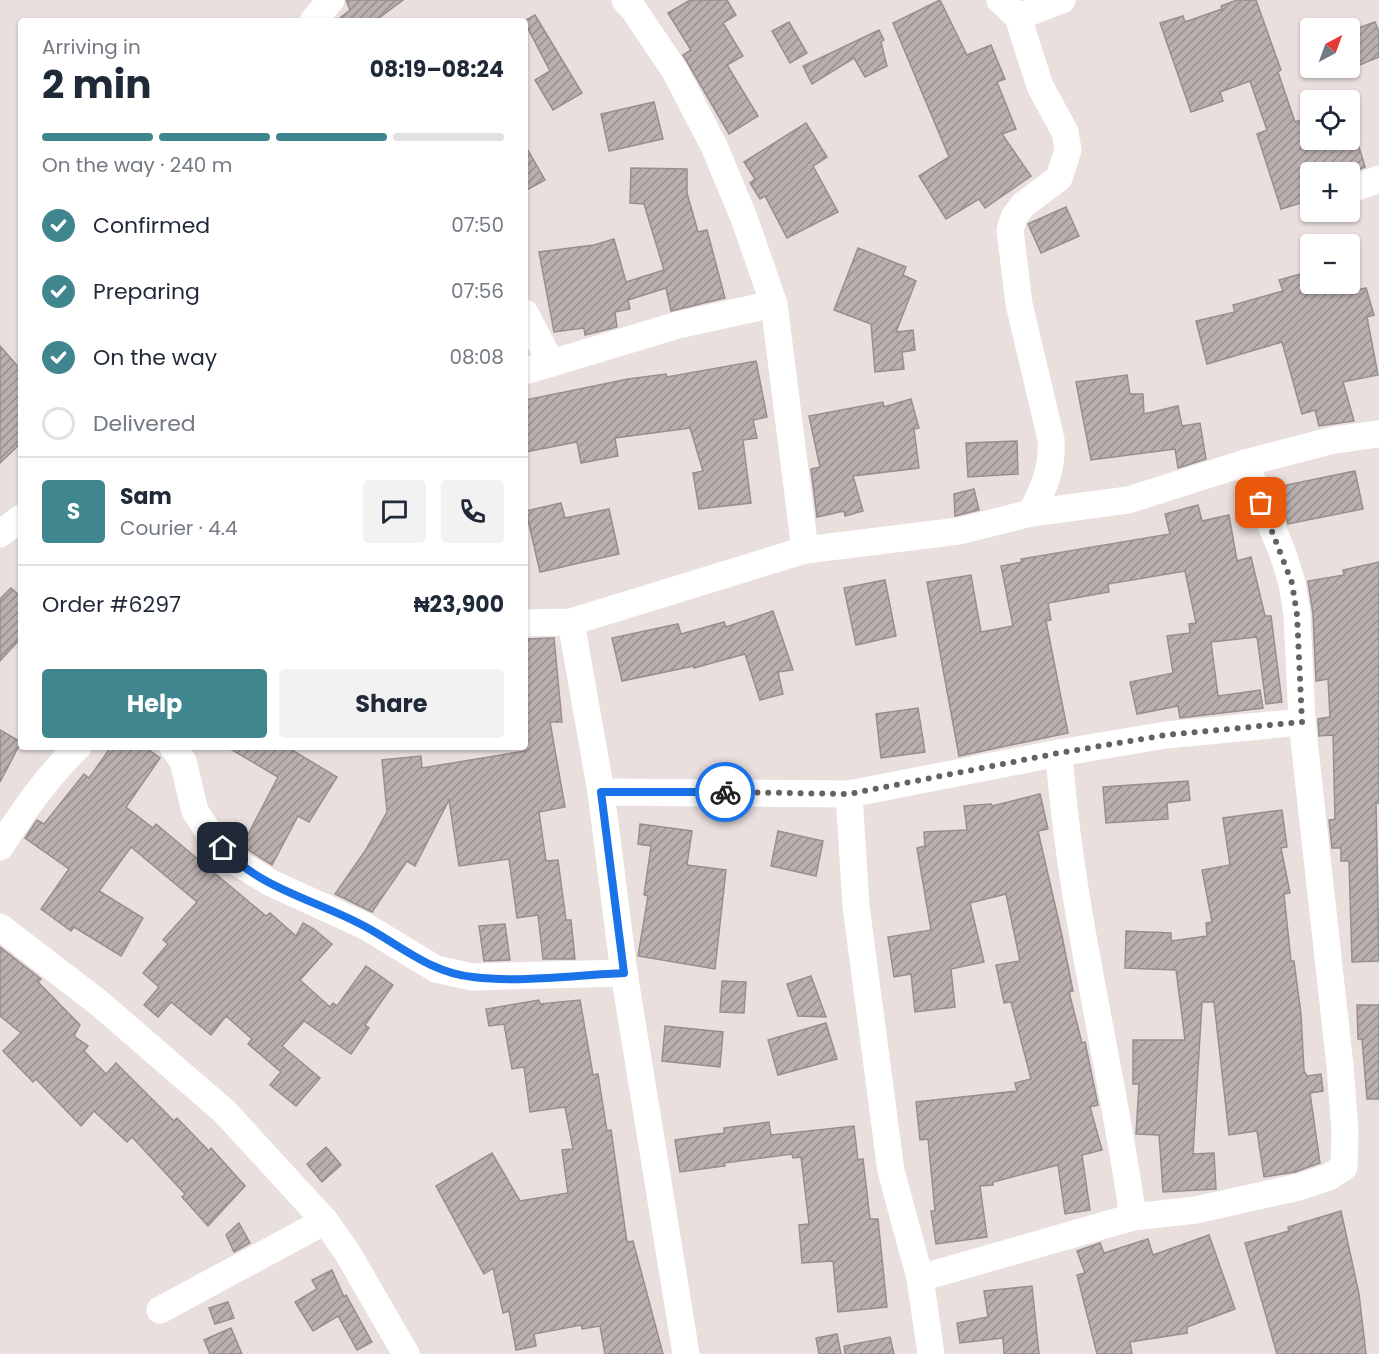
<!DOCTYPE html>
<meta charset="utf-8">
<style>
:root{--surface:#fff;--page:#f2f2f3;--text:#1f2937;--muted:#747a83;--line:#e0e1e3;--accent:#3f868f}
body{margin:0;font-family:Poppins,sans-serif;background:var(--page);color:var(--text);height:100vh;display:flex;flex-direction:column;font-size:22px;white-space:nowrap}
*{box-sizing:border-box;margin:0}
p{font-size:20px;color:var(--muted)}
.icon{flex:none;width:33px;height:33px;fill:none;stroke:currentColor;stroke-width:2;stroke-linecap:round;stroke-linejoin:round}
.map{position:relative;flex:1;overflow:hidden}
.drawer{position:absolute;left:18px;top:18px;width:510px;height:732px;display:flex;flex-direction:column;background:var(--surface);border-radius:6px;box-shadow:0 2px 4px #0004}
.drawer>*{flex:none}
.needle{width:39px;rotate:41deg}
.tools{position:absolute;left:1300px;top:18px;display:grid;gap:12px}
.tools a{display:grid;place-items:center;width:60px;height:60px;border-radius:6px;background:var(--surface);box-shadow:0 2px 4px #0004;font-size:30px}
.pin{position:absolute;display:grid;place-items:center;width:51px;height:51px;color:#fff;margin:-26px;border-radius:12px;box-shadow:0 3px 9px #0006}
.courier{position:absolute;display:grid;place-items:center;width:60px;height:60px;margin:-30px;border:4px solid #1a73e8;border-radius:50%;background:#fff;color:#222;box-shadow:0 2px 8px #0007}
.overview em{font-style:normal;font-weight:700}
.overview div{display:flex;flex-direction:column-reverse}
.overview{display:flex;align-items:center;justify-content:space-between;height:102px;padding:0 24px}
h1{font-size:39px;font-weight:700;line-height:45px}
.bar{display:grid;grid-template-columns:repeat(4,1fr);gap:9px 6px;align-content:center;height:72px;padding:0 24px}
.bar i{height:8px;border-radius:4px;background:var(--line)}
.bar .active{background:var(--accent)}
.bar p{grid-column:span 4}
.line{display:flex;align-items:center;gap:15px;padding:0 24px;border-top:2px solid var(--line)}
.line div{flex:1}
.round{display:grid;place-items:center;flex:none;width:63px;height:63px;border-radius:6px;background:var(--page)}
ol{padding:0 24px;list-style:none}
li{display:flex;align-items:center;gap:18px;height:66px}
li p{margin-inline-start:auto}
li .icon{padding:6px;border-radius:50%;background:var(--accent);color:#fff;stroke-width:4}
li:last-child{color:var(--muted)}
li i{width:33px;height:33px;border:3px solid var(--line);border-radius:50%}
.cta{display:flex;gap:12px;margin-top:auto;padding:12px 24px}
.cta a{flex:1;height:69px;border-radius:6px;background:var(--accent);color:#fff;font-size:24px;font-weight:700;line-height:69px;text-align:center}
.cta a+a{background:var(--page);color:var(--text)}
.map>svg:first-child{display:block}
.building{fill:url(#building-hatch);stroke:#988f8d;stroke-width:1.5}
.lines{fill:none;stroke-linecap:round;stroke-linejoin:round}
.minor{stroke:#fff;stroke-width:27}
.done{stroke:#676260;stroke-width:6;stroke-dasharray:0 10.8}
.route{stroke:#1a73e8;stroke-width:8}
</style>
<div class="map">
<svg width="1379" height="1354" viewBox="0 0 1379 1354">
<defs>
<pattern id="building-hatch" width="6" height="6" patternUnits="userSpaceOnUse" patternTransform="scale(1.5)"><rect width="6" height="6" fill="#bab0af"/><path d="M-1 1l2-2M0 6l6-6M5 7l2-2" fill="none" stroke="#978f8e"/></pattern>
</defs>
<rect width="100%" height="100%" fill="#e9dfdd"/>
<!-- building -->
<g class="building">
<polygon points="346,0 403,0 375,21 336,21 350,10"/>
<polygon points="690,0 727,0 736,15 723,23 743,56 727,65 758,116 729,134 683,55 691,50 668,13"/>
<polygon points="940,0 967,55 991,45 1005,79 997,82 1016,129 1002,134 1031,176 985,208 979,199 946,219 919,176 949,157 893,23"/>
<polygon points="1237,0 1256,0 1281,70 1278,72 1295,122 1306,118 1311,140 1357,140 1365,167 1352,172 1311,172 1311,200 1281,209 1257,134 1267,130 1250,81 1220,92 1223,101 1191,112 1160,23 1183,16 1185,22 1222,9 1221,6"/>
<polygon points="535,15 582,93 553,110 535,80 550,71 524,21"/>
<polygon points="789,22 807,53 790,63 772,31"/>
<polygon points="1375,22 1379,32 1379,57 1350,69 1350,31"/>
<polygon points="879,30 884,40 881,42 887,66 865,77 854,58 812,84 803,66"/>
<polygon points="654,102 663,139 609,151 601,114"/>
<polygon points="806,123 827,157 813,166 838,212 787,238 765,196 760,199 750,183 755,179 744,162"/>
<polygon points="525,145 545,180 525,191"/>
<polygon points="631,168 687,169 687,193 698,232 707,230 725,298 671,311 666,288 628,300 630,309 615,312 617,327 585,335 584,328 554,332 539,252 594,245 614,239 626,282 664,270 644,204 630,203"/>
<polygon points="1066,207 1079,236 1041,253 1028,224"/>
<polygon points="858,248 906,267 903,275 916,281 896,332 913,330 915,350 902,352 904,369 875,372 871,324 834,310"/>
<polygon points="1311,271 1311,284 1357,284 1358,290 1366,288 1374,315 1367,317 1378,375 1343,382 1354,421 1319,426 1315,410 1302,414 1282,342 1207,364 1196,321 1235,312 1233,305 1283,291 1279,280"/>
<polygon points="0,346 21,370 21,443 0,463"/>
<polygon points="756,361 767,417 753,420 757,438 743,440 751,503 699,509 693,473 703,471 690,428 615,438 618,456 581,463 577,442 525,452 525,400 628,379 666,374 667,377"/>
<polygon points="1127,375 1130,394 1143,394 1144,414 1178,406 1182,426 1200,423 1206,459 1178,468 1175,449 1091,460 1076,382"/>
<polygon points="911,399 919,428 914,429 919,468 853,476 863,511 845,516 844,511 817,517 811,469 820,467 809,416 883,402 884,407"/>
<polygon points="1017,441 1018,474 968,477 966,443"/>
<polygon points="1355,471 1363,509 1288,524 1277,487"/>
<polygon points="974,489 979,510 955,516 954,494"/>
<polygon points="561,503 565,518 609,509 619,554 540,572 526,511"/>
<polygon points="1198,505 1202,521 1229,515 1237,561 1251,557 1265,616 1271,616 1282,702 1266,704 1257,637 1211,642 1218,696 1260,690 1263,708 1180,718 1178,706 1137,714 1130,682 1173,673 1167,636 1190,633 1189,624 1196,623 1185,571 1108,584 1109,592 1048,603 1051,620 1046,621 1068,733 959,756 927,582 971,575 981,632 1013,626 1001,566 1022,562 1021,559 1170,534 1165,514"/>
<polygon points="1379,562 1379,803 1376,803 1379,961 1352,962 1349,861 1341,861 1341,848 1332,848 1329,820 1335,819 1333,735 1319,736 1318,719 1330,717 1328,679 1316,681 1313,614 1308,581 1344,575 1343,570"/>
<polygon points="885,580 896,636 856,645 844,588"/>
<polygon points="11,588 21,597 21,638 0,661 0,599"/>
<polygon points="773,611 793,670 778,672 783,694 760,700 745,654 694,668 694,666 622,681 612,638 678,624 681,634 724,622 726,627"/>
<polygon points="554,638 562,722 550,722 565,807 539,812 546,861 558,860 566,920 571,920 575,959 543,959 538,915 517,918 509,859 459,866 449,800 415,866 407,861 372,912 335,894 365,851 387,812 382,760 421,756 422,768 525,751 525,639"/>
<polygon points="918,708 925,752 881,758 876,714"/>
<polygon points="0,730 21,742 0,782"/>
<polygon points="111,747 145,747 160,758 126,807 153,828 156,824 266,916 270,913 296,936 303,923 314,929 332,944 300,980 330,1007 333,1003 337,1006 366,966 393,985 365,1025 369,1028 351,1054 304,1021 282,1046 320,1078 296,1106 270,1085 281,1072 248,1044 252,1039 226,1016 211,1035 171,1002 158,1017 144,1005 159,987 143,973 168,944 163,940 197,902 131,847 99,891 143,918 121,956 74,927 71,931 41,909 69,869 25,838 37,820 44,824 84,774 89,778"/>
<polygon points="227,747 287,747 337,777 309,822 298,816 272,865 242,846 278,777"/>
<polygon points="1188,781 1190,800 1167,803 1168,819 1106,823 1103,787"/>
<polygon points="1040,794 1048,829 1038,831 1061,931 1073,991 1069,992 1082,1043 1085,1042 1098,1105 1090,1107 1102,1150 1082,1155 1090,1210 1065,1214 1058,1165 993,1182 993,1185 980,1186 987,1237 936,1244 931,1211 935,1211 928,1139 920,1140 916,1102 1017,1091 1015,1083 1031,1079 1011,1002 1004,1003 996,965 1020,961 1006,894 970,903 984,962 951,969 955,1007 915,1012 911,974 894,977 888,937 931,930 917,848 925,846 924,832 967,830 964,806 991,804 992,806"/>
<polygon points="1282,810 1287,847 1281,848 1290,893 1284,894 1291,961 1294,961 1301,1014 1304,1071 1307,1076 1321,1074 1323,1091 1310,1093 1320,1163 1295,1172 1264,1177 1257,1131 1229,1135 1214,1002 1202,1002 1193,1154 1214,1153 1216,1189 1163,1192 1159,1135 1136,1134 1139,1084 1133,1084 1133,1040 1185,1040 1176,970 1125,968 1126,931 1171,933 1171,941 1207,936 1206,923 1212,922 1202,870 1230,865 1223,818"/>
<polygon points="640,824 692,831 687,865 726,870 715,969 638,956 648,896 644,895 651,846 638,844"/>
<polygon points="778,831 823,841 816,876 771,866"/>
<polygon points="505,924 510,960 484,961 479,926"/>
<polygon points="0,947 41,979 38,982 80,1025 74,1036 88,1046 84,1051 106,1074 116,1063 174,1121 177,1118 209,1151 211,1148 245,1186 208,1226 182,1197 185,1194 132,1137 127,1142 94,1111 81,1126 36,1079 33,1082 3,1051 21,1033 0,1016"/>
<polygon points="811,976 826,1017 798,1016 787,984"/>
<polygon points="722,981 746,982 744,1013 720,1012"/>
<polygon points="539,1000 540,1004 580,1000 593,1075 598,1074 607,1131 611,1130 627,1242 633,1241 663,1354 605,1354 600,1326 582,1329 581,1325 534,1334 536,1346 516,1350 509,1311 503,1313 493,1268 484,1274 436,1186 492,1153 520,1201 568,1193 562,1150 573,1149 565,1107 530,1112 524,1067 512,1069 504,1024 489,1026 486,1009"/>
<polygon points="1357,1005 1379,1005 1379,1099 1367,1099 1362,1039 1358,1039"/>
<polygon points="826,1023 837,1059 778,1075 768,1040"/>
<polygon points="665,1026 723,1032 720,1067 662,1061"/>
<polygon points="769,1122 771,1135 854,1126 858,1160 863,1159 870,1219 878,1219 887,1307 838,1312 833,1261 802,1263 799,1225 809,1224 801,1157 793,1158 792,1154 724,1163 725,1166 680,1172 675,1140 724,1133 724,1128"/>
<polygon points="326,1147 341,1165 322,1182 307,1164"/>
<polygon points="1341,1211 1359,1294 1366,1354 1277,1354 1245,1243 1289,1231 1288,1227"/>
<polygon points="239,1223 250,1243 234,1252 226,1235"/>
<polygon points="1209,1235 1235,1309 1187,1327 1187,1333 1130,1342 1132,1354 1097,1354 1077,1275 1085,1273 1077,1251 1100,1243 1104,1253 1148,1239 1153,1255"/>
<polygon points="332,1270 344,1297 346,1295 372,1342 357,1350 338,1316 313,1331 295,1302 317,1289 312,1280"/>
<polygon points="1032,1286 1039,1354 1004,1354 1003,1338 960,1343 957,1323 988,1317 984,1291"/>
<polygon points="228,1302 234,1318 215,1324 209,1308"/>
<polygon points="231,1328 242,1354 210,1354 204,1340"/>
<polygon points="837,1334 841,1354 819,1354 816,1338"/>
<polygon points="890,1337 894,1354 845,1354 844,1346"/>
</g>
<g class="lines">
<!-- minor -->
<g class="minor">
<polyline points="625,0 634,10 675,71 714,146 744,218 774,304 805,550"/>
<path d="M1000,0L1018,17L1040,86L1065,132L1068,150L1059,178L1023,205L1014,217L1010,230L1019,304L1051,439C1053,468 1044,488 1031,513"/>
<polyline points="1018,17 1062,0"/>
<polyline points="313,21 331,0"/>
<polyline points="1350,190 1379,179"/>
<polyline points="525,313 551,363"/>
<polyline points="525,371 678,325 774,304"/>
<polyline points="0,534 21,518"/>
<polyline points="571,622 601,792 624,973 686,1354"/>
<polyline points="525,623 571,622 805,550 959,531 1031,513 1128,500 1245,463 1334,440 1379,434"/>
<polyline points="173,747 183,761 195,811 210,834 235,861 269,882 365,926 436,969 472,977 624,973"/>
<path d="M1059,753C1070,909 1111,1062 1133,1217"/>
<polyline points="601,792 849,794 1059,753 1166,735 1302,722"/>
<polyline points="849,794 856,906 891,1171 920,1278 931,1354"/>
<path d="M0,847C23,812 47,776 78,747"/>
<polyline points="0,927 99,1003 225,1112 325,1221 347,1252 406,1354"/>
<polyline points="920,1278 1133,1217 1196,1210 1299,1187 1329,1177 1344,1167 1345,1131 1340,1066 1302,722 1297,615 1292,583 1282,551 1245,463"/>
<polyline points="160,1310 325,1221"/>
</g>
</g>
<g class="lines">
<!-- done -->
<polyline class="done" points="725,792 849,794 1059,753 1166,735 1302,722 1297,615 1292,583 1261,503"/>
<!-- route -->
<path class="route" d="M223,848C260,889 319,901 366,927C401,946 431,973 473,977C520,983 576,975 624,973L601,792H725"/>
</g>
</svg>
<div class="tools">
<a><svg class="needle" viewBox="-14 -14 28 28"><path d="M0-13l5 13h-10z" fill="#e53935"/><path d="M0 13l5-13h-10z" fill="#747a83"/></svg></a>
<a><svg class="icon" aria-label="locate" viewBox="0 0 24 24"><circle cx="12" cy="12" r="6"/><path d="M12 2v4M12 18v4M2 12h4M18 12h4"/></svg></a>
<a>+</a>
<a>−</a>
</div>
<div class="pin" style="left:1261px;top:503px;background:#ea580c"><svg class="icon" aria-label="bag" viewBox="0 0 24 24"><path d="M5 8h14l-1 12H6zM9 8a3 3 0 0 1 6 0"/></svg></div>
<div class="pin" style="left:223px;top:848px;background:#1f2937"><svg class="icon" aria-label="home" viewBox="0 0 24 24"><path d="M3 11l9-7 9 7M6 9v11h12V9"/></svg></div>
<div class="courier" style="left:725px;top:792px"><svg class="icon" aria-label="bike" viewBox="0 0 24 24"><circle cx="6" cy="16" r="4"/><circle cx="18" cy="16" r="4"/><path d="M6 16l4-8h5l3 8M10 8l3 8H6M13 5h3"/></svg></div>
<section class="drawer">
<div class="overview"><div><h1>2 min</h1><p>Arriving in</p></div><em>08:19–08:24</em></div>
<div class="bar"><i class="active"></i><i class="active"></i><i class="active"></i><i></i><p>On the way · 240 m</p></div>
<ol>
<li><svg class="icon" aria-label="check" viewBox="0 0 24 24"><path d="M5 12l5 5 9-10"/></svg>Confirmed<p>07:50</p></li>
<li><svg class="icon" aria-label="check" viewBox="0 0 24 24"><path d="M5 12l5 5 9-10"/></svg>Preparing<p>07:56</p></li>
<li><svg class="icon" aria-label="check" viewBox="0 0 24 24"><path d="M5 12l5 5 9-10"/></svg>On the way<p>08:08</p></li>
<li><i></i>Delivered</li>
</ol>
<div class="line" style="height:108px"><b class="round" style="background:var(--accent);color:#fff">S</b><div><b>Sam</b><p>Courier · 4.4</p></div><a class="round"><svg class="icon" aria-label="chat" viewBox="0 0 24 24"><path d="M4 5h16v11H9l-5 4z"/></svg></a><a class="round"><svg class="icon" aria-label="phone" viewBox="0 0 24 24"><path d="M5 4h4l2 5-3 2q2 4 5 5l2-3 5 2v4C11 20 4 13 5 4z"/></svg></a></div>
<div class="line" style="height:78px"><div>Order #6297</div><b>₦23,900</b></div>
<div class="cta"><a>Help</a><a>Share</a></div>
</section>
</div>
